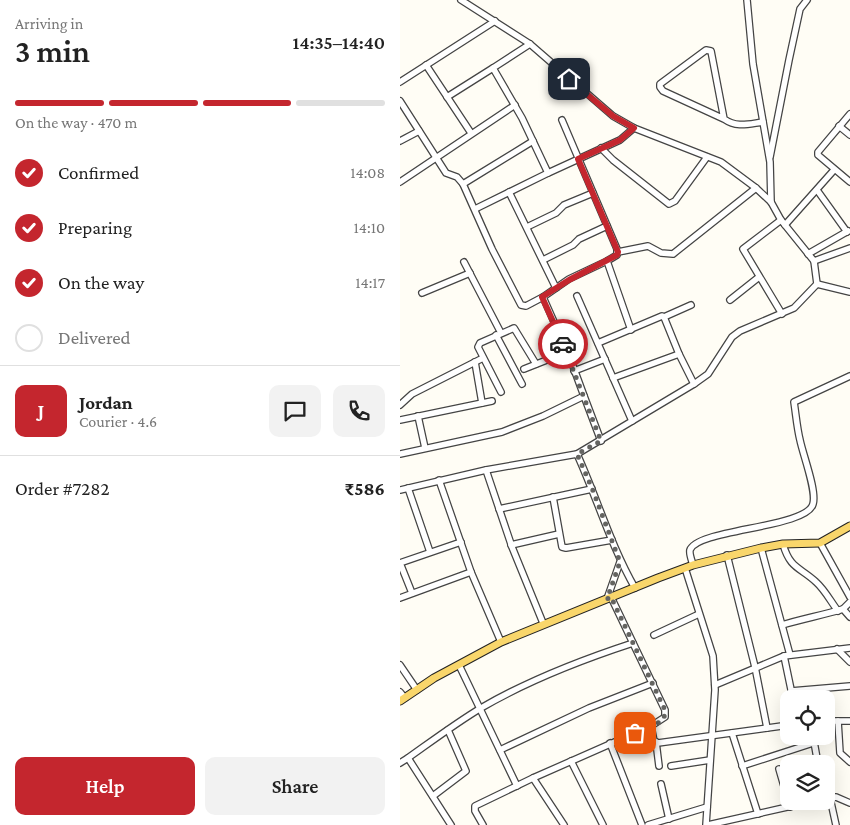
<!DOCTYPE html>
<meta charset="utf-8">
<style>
:root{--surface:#fff;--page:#f2f2f2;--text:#222;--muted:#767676;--line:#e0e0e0;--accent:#c4262e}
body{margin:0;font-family:"Crimson Pro",serif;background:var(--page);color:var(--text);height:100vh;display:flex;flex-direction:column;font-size:19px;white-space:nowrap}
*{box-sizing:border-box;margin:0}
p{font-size:16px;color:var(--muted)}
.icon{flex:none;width:28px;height:28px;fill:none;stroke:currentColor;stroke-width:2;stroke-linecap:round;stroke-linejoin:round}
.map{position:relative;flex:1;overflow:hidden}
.drawer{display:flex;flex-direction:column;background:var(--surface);width:400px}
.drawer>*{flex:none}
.fabs{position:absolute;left:380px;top:690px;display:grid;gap:10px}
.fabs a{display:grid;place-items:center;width:55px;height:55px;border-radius:10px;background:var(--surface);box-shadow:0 5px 20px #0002;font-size:25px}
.pin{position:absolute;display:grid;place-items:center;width:42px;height:42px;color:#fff;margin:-21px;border-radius:10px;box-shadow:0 2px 8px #0006}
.courier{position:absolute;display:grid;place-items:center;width:50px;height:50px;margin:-25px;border:4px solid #c4262e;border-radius:50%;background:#fff;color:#222;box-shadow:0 1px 6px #0007}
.headline em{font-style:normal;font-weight:600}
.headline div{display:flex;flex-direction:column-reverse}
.headline{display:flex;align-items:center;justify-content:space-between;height:85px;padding:0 15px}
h1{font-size:32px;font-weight:600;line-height:38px}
.bar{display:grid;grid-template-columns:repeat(4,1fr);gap:8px 5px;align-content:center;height:60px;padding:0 15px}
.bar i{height:6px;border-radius:4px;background:var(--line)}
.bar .selected{background:var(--accent)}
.bar p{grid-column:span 4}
.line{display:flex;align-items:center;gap:12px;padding:0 15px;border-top:1px solid var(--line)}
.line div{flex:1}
.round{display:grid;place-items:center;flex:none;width:52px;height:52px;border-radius:10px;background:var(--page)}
ol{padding:0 15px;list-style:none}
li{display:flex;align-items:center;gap:15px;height:55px}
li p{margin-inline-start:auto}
li .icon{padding:5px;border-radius:50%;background:var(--accent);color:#fff;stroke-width:4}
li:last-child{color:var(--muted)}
li i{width:28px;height:28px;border:2px solid var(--line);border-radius:50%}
.action{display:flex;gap:10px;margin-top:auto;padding:10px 15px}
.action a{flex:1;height:58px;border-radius:10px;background:var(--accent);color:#fff;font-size:20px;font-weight:600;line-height:58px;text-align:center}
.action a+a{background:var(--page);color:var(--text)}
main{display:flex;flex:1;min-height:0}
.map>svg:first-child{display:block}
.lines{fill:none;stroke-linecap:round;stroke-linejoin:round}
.minor-casing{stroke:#444;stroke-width:8}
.major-casing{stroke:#222;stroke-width:9}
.minor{stroke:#fff;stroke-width:5.5}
.major{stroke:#f9d66b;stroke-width:7}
.done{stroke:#646461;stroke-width:5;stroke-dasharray:0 9}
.route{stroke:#c4262e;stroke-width:6}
</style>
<main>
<section class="drawer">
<div class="headline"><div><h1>3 min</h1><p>Arriving in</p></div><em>14:35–14:40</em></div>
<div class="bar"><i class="selected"></i><i class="selected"></i><i class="selected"></i><i></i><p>On the way · 470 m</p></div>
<ol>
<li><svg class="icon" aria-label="check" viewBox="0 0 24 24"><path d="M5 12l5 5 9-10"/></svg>Confirmed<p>14:08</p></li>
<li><svg class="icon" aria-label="check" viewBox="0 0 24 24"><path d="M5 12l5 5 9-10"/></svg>Preparing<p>14:10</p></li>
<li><svg class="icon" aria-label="check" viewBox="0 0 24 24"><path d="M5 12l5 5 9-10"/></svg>On the way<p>14:17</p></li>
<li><i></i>Delivered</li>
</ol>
<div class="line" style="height:90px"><b class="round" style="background:var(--accent);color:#fff">J</b><div><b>Jordan</b><p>Courier · 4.6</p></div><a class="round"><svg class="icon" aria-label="chat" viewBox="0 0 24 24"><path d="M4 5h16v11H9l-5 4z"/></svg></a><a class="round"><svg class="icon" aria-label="phone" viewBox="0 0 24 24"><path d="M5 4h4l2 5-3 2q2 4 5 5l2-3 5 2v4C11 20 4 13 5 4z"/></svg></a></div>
<div class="line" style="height:65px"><div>Order #7282</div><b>₹586</b></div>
<div class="action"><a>Help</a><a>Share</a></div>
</section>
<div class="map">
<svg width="450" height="825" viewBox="0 0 450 825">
<rect width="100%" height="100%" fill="#fffdf5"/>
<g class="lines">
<!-- minor casing -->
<g class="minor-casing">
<g id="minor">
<polyline points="61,0 130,44 213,116 234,128 321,162 356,188 371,202 381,220 414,261 450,248"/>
<polyline points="347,0 353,64 370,162 371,202"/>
<polyline points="130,44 93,68 122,118 148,173"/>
<polyline points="26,65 71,133"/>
<polyline points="0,82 95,21"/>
<polyline points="47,97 93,68"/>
<polyline points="0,101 46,173 57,177 63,184 92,249 121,305 126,306 143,297 170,358 184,396 143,416 102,432 0,454"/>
<polyline points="450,114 418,152 418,155 450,182"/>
<path d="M324,119L311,51L306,50L260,84V87L263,91L324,119C337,128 348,124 363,122"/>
<polyline points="162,120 217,249 217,255 207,261 231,330"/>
<polyline points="439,126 450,135"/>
<polyline points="0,141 19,131"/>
<polyline points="201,148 213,160 269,204 275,201 307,157"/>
<polyline points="370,157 389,60 400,9 407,0"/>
<polyline points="0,182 115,105"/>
<polyline points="63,184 133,141"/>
<polyline points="417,190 447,232"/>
<polyline points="109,192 156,288"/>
<polyline points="75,209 148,173 220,140 234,128"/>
<polyline points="381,220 343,249 382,314"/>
<polyline points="385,225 434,170"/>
<polyline points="127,227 156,213 164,205 193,193"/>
<polyline points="218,252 248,246 261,253 273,254 356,188"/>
<polyline points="408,254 448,231"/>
<polyline points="143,260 173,245 179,239 207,226"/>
<polyline points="64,262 101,333"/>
<polyline points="417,284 450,292"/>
<polyline points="22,293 70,273"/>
<polyline points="177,296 232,421"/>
<polyline points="143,297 169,279 207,261"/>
<polyline points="330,300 359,277"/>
<polyline points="264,317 291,305"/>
<polyline points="96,335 122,384"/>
<polyline points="198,343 262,316 264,317 279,354 213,378"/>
<polyline points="279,354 294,384"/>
<polyline points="75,362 82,403"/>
<polyline points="124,369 167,352"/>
<polyline points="174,371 205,359"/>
<polyline points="101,392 78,347 80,343 114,328 136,364"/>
<polyline points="184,396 201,441"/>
<polyline points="0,405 12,394 83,358"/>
<polyline points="18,416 25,448"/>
<polyline points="0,420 92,401"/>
<path d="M177,454C197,498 211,546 235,588"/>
<polyline points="86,470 112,547 143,623"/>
<polyline points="39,480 71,572 101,642"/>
<polyline points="8,488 30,552"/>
<polyline points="0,490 86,470 177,454 294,384 308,374 332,337 340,331 394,308 417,284 414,261"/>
<polyline points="153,497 162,547 166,548 212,540"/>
<polyline points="99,509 192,489"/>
<polyline points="420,543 450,597"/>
<path d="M383,544C390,569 400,567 416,582C425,590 431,602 438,611"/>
<polyline points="111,545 159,534"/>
<polyline points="361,548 390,655"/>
<polyline points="327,555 355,667 367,728"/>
<path d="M293,565C292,561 289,554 290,550C297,529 407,528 413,504C417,491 403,455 400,440C397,428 396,415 394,402L450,376"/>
<polyline points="285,568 313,656 315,690 306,825"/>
<polyline points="12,593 0,563 61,542"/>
<polyline points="0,598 71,572"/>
<polyline points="207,599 220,562"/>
<polyline points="450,602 443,609 450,617"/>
<path d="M382,625C402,619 423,615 443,609"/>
<polyline points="254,635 299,614"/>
<polyline points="437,649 450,662"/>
<polyline points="384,656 393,699"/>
<polyline points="0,665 17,690"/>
<polyline points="59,665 117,786"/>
<polyline points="315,685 384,656 450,648"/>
<polyline points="391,691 450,686"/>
<polyline points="0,692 5,698"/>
<polyline points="426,721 450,721"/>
<polyline points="438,721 440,753 450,762"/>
<polyline points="251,726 254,741 258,743 389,725"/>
<polyline points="332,733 358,814"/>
<polyline points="413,736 418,764"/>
<polyline points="256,742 259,766"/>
<polyline points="210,743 242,825"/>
<polyline points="100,750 189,708 253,683"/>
<path d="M8,758C32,741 56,723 81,708C129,680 181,660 233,643"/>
<polyline points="171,761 203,825"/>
<polyline points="0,763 8,758 51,825"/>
<polyline points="271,766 310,760"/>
<polyline points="342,766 413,743"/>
<polyline points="379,769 390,807"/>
<polyline points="133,778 164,825"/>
<polyline points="261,784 269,819"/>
<polyline points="33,796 66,771 48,730"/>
<polyline points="426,798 436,797 450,803"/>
<polyline points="430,798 436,825"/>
<polyline points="83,825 75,811 75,806 133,778 251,726 265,717 265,710 211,597"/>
<polyline points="248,825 307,807"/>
<polyline points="308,825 414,801"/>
</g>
</g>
<!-- major casing -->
<g class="major-casing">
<polyline id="major" points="0,701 34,678 101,642 258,578 293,565 361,548 383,544 420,543 450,526"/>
</g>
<!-- minor -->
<use href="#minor" class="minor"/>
<!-- major -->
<use href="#major" class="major"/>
</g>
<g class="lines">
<!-- done -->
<path class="done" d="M163,344L201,441L177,454L192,488L220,562L207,599L211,597L265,710C267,724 246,728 235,733"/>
<!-- route -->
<polyline class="route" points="163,344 142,297 169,280 217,255 218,252 178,159 220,140 234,128 213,116 169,79"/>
</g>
</svg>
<div class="fabs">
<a><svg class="icon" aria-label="locate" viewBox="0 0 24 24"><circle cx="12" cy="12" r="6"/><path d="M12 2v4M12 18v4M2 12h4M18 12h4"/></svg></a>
<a><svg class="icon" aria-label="layers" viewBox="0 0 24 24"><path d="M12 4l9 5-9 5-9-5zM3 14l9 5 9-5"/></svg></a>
</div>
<div class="pin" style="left:235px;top:733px;background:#ea580c"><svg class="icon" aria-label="bag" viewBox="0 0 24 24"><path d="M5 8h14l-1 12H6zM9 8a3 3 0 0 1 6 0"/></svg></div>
<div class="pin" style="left:169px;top:79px;background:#1f2937"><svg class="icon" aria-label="home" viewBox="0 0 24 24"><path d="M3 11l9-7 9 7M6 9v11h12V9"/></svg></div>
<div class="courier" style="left:163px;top:344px"><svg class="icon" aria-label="car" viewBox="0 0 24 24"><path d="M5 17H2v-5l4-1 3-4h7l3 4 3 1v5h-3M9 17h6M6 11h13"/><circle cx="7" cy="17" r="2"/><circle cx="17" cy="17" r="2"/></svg></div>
</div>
</main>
